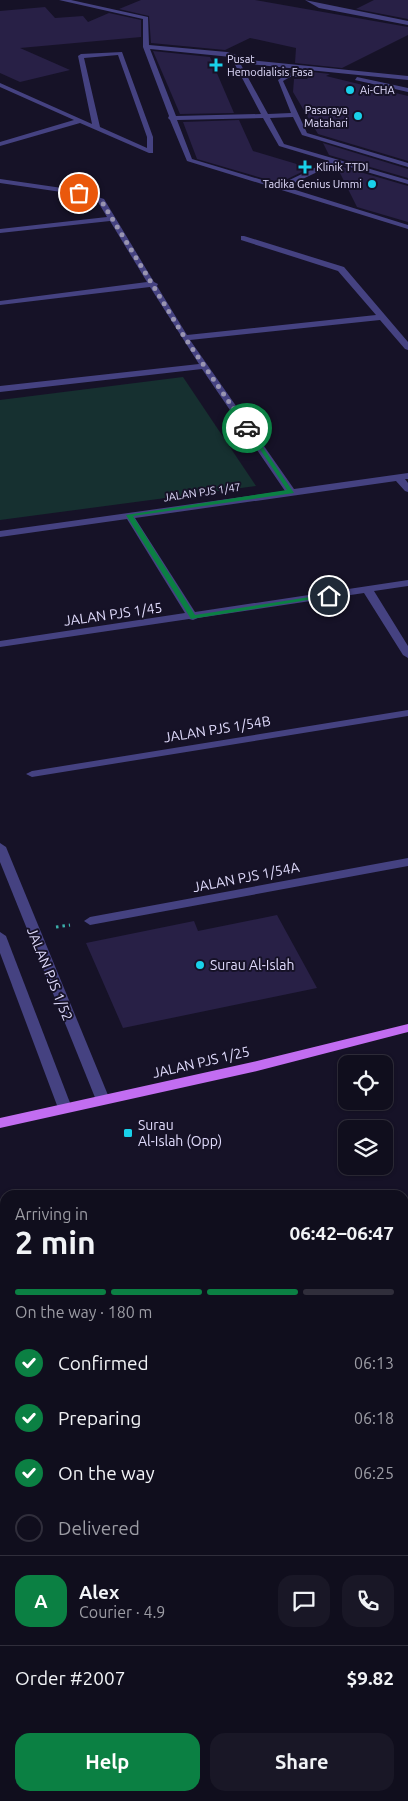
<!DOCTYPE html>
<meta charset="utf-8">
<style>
:root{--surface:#100e1d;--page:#191726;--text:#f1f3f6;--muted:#9c9ca4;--line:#302e3b;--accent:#0b8043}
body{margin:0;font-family:Ubuntu,sans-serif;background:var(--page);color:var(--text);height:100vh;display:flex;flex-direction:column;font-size:19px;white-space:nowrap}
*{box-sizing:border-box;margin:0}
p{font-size:16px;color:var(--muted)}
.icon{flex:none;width:28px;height:28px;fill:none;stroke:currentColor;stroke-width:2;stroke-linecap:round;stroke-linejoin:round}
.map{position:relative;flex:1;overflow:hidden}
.drawer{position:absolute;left:0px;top:1190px;width:409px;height:611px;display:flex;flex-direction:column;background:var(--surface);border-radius:15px 15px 0 0;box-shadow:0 1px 4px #0004,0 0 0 1px var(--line)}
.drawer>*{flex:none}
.tools{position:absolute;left:338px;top:1055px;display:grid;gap:10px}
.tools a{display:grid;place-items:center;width:55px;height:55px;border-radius:10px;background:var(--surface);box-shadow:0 1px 4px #0004,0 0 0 1px var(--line);font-size:25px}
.pin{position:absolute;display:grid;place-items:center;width:42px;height:42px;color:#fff;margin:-21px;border:2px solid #fff;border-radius:50%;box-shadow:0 1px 5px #0007}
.courier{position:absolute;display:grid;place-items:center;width:50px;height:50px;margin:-25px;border:4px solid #0b8043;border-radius:50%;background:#fff;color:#222;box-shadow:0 1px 6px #0007}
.overview em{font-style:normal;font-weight:700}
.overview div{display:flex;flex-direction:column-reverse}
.overview{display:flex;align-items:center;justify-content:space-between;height:85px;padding:0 15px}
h1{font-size:32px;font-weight:700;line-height:38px}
.bar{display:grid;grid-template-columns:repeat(4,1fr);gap:8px 5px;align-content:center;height:60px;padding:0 15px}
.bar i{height:6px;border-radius:4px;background:var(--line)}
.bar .on{background:var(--accent)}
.bar p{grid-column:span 4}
.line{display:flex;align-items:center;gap:12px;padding:0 15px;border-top:1px solid var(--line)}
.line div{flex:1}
.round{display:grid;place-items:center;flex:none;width:52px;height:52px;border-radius:15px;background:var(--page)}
ol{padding:0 15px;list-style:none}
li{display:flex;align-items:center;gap:15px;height:55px}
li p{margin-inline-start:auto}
li .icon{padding:5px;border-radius:50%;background:var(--accent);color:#fff;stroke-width:4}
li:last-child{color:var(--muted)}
li i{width:28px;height:28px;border:2px solid var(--line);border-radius:50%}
.primary-button{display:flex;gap:10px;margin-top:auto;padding:10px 15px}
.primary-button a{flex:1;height:58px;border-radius:15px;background:var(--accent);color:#fff;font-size:20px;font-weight:700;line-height:58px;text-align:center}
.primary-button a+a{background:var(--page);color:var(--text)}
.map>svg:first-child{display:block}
.green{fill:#163030}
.building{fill:#282046}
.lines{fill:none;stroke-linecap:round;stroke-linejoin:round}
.path{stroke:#3cafab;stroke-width:3;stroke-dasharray:2.5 4;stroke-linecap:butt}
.minor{fill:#454281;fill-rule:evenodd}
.major{fill:#c26df1;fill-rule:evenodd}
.route{fill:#0b8043}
.done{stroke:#9995b1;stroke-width:5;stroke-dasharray:0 9}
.poi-dot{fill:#19d1ea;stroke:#161227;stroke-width:2}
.labels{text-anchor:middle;stroke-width:4;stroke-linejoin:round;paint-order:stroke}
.far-poi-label{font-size:11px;fill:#e0dbfc;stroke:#161227;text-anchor:start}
.far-street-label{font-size:11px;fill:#e0dbfc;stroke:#161227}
.street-label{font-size:14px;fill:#e0dbfc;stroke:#161227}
.poi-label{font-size:14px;fill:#e0dbfc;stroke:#161227;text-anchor:start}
</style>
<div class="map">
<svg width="408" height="1801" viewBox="0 0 408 1801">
<rect width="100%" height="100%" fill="#161227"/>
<!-- green -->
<polygon class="green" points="183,377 256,486 0,520 0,400"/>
<!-- building -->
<g class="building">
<polygon points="141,0 255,0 408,27 408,35 342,68 295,63 296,48 250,38 225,50 151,43 149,16 119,9"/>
<polygon points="374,0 408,0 408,19 356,9"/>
<polygon points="45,7 55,18 83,16 88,22 109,13 141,20 141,37 20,48 70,70 20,82 0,73 0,11"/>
<polygon points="153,51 210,57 234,113 180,114"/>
<polygon points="295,70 330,74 326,76 408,96 408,161 318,134 293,92 294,79 307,79 311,74"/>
<polygon points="239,120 253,151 310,168 279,183 197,159 183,122"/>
<polygon points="323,143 408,169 408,178 329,155"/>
<polygon points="336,165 408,186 408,222 357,207"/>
<polygon points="277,915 317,988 123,1028 86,943 194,921 198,931"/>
</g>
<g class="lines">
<!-- path -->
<polyline class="path" points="56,927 70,925"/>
<!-- minor -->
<g class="minor">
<path d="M59,0H71L148,17L149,45L227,52L236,55L238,59L408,76V80L240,63L268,114L291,113L278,80L288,73L309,74L307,77H290L283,81L307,133L408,163V167L302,135L293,117L270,118L284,144L408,180V184L336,163L286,187L408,225V229L187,161L170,120L168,118L169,116L143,47V19ZM150,49L231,57L261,114L176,116ZM263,118L279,146L329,161L279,185L192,159L177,120Z"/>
<polygon points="305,0 408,21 408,25 319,8"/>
<path d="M122,52L153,137V153H149L80,123L0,146V142L74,120L0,87V83L92,124L78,56L81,54ZM118,55L147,137V148L100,127L84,58Z"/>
<polygon points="357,77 408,88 408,92 355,80"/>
<polygon points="0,179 76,190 104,199 154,282 158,284 157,286 187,335 376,315 338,271 241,240 241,236 244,236 344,267 408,342 408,350 405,349 380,320 190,340 294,489 408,473 408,479 405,479 408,483 408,492 405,491 396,481 135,518 195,612 408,580 408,586 374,591 408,646 408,658 403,655 364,593 198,618 193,620 189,619 0,647 0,641 185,613 127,519 0,537 0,531 285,491 202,369 0,392 0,386 199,364 150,287 0,305 0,301 147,282 110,221 0,233 0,229 107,217 98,202 75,194 0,183"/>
<polygon points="408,710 408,716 32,777 26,774 32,771"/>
<polygon points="0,843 6,847 110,1100 108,1103 98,1103 96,1100 0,862"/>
<polygon points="408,858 408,866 90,925 84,921 90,917"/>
<polygon points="0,932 6,936 72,1108 70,1111 60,1111 58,1108 0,953"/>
<polygon points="408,1517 408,1531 404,1532 404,1518"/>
<polygon points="5,1632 5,1648 0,1650 0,1634"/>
<polygon points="404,1706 408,1707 408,1733 404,1731"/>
</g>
<!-- major -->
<polygon class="major" points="408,1024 408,1032 257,1071 0,1128 0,1118 257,1061"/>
</g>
<!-- route -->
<polygon class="route" points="245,427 249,427 294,493 133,516 195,615 329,594 332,596 191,619 126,515 287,490"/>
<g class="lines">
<!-- done -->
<polyline class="done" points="79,193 102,202 185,338 247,428"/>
</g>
<!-- markers -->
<g class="poi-dot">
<path d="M213.5 57.5h5v5h5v5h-5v5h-5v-5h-5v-5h5z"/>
<circle cx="350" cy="90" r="5"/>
<circle cx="358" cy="116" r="5"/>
<path d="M302.5 159.5h5v5h5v5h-5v5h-5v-5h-5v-5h5z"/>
<circle cx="372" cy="184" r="5"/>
<circle cx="200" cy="965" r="5"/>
<rect x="123" y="1128" width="10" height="10" rx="2.5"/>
</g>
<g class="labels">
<!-- far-poi labels -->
<g class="far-poi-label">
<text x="227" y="63">Pusat<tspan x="227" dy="13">Hemodialisis Fasa</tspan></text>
<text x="360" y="94">Ai-CHA</text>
<text x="348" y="114" text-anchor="end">Pasaraya<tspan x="348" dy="13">Matahari</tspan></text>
<text x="316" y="171">Klinik TTDI</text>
<text x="362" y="188" text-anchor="end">Tadika Genius Ummi</text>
</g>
<!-- far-street labels -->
<g class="far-street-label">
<text transform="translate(202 492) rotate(-8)" y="4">JALAN PJS 1/47</text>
</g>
<!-- street labels -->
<g class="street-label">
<text transform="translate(113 614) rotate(-8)" y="5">JALAN PJS 1/45</text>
<text transform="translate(217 729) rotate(-9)" y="5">JALAN PJS 1/54B</text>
<text transform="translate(246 877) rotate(-11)" y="5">JALAN PJS 1/54A</text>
<text transform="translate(50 974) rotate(68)" y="5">JALAN PJS 1/52</text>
<text transform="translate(201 1062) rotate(-13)" y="5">JALAN PJS 1/25</text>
</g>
<!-- poi labels -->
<g class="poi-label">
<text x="210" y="970">Surau Al-Islah</text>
<text x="138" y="1130">Surau<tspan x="138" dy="16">Al-Islah (Opp)</tspan></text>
</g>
</g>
</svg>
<div class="tools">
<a><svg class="icon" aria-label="locate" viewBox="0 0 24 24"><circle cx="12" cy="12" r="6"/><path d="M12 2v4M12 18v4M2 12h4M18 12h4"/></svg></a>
<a><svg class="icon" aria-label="layers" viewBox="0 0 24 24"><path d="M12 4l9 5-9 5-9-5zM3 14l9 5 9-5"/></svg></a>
</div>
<div class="pin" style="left:79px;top:193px;background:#ea580c"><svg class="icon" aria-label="bag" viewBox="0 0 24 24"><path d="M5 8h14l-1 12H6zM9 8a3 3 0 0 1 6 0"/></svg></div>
<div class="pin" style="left:329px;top:596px;background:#1f2937"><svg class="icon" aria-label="home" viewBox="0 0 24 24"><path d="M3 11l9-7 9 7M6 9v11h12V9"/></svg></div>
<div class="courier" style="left:247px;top:428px"><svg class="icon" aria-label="car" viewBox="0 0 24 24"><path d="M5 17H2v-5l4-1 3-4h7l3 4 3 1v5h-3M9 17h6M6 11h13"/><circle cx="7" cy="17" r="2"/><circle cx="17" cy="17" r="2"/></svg></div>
<section class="drawer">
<div class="overview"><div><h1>2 min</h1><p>Arriving in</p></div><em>06:42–06:47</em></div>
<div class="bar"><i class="on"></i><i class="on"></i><i class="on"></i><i></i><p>On the way · 180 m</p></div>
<ol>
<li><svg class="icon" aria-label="check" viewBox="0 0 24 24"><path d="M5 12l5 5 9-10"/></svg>Confirmed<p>06:13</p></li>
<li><svg class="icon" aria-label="check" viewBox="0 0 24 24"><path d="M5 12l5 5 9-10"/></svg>Preparing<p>06:18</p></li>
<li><svg class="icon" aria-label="check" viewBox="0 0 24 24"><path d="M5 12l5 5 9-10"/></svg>On the way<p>06:25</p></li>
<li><i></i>Delivered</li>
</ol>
<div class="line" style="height:90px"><b class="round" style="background:var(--accent);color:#fff">A</b><div><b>Alex</b><p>Courier · 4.9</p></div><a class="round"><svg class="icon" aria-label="chat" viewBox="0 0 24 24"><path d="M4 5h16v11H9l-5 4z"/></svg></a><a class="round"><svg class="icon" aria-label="phone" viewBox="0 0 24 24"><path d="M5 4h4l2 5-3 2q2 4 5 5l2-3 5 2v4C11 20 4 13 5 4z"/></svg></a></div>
<div class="line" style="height:65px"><div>Order #2007</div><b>$9.82</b></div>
<div class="primary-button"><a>Help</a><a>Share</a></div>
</section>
</div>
